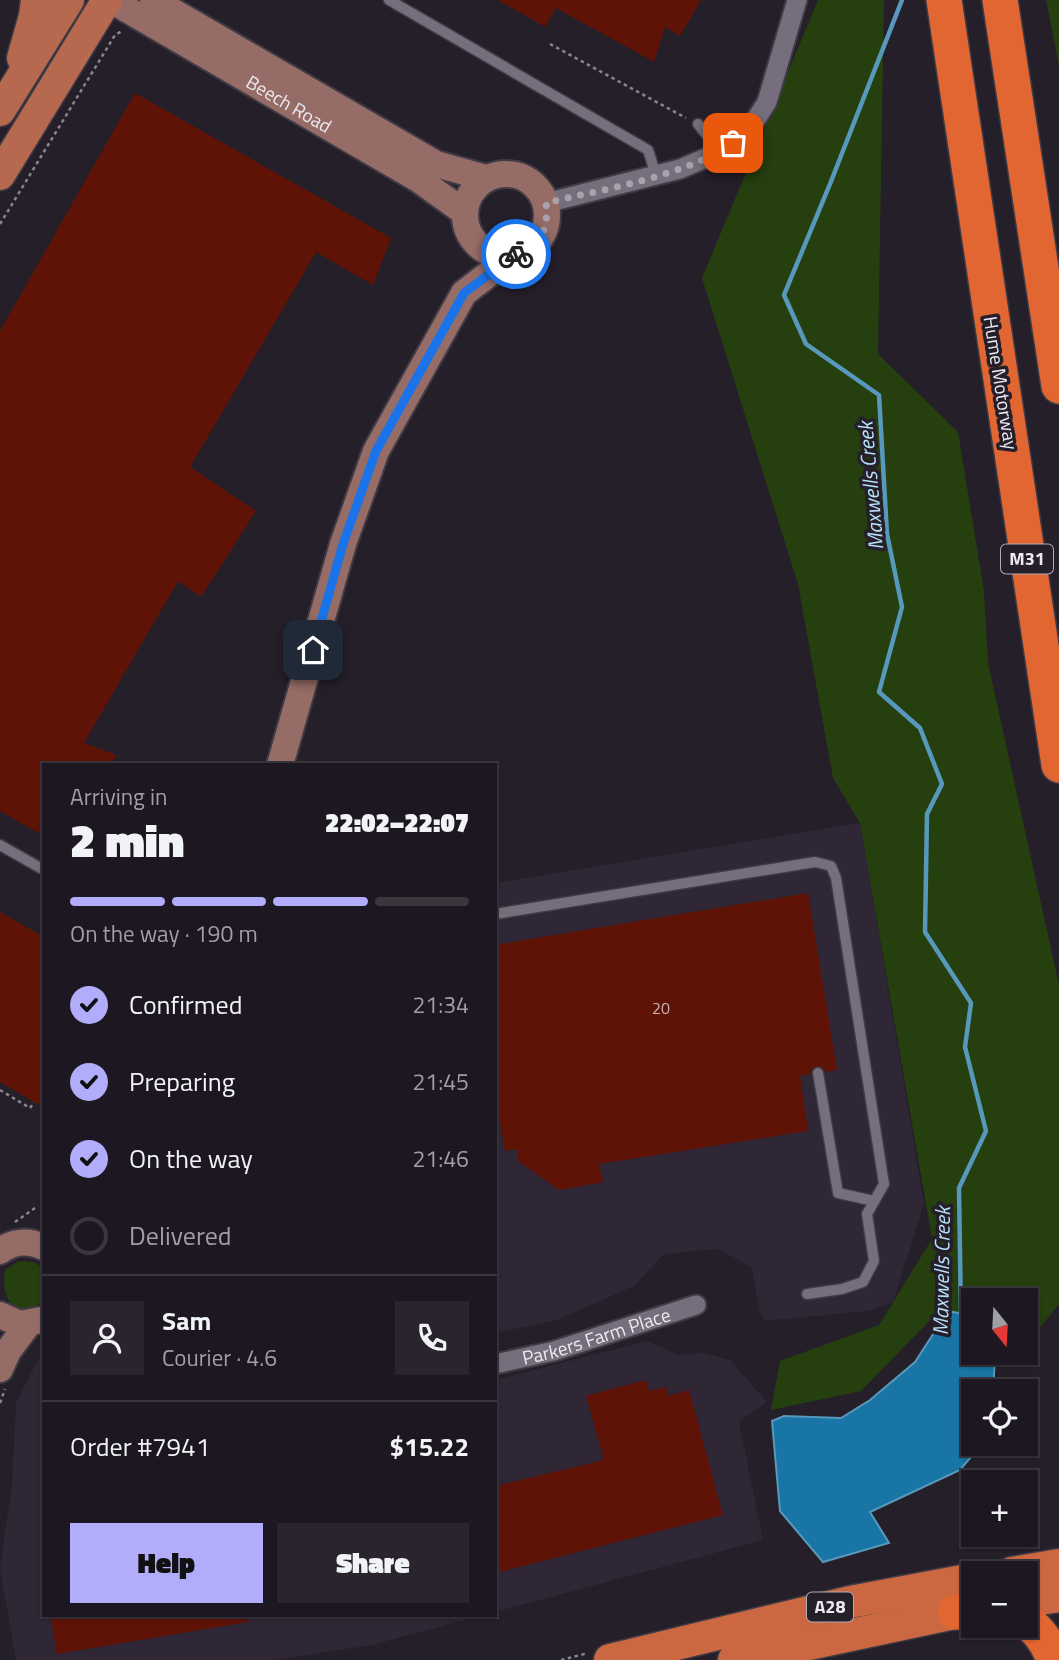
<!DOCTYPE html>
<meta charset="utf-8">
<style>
:root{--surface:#1c1720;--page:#29242d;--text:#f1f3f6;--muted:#a09fa5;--line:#3a363e;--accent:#b1adfa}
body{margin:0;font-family:"Titillium Web",sans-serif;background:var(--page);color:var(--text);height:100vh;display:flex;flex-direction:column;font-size:26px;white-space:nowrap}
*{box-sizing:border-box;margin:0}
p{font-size:23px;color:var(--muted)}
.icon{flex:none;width:38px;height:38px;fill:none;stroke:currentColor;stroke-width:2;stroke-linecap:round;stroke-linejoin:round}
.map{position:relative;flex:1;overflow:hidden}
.panel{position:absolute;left:42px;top:763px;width:455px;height:854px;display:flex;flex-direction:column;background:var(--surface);border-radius:0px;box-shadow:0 2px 5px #0004,0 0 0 2px var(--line)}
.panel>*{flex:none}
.needle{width:46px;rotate:162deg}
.buttons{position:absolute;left:961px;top:1288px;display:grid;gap:14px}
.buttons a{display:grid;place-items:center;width:77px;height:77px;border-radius:0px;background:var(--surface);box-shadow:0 2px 5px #0004,0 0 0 2px var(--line);font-size:35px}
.pin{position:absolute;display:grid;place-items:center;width:60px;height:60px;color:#fff;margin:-30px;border-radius:14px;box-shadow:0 4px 10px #0006}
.courier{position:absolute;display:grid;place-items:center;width:70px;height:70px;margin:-35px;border:5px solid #1a73e8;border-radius:50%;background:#fff;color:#222;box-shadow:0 2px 9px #0007}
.overview em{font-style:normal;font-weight:800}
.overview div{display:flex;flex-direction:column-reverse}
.overview{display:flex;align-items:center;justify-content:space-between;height:119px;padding:0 28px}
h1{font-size:46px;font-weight:800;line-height:52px}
.bar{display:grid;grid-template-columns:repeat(4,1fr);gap:10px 7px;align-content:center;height:84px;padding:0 28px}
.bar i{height:9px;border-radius:5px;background:var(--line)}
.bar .on{background:var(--accent)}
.bar p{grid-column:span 4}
.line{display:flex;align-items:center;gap:18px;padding:0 28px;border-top:2px solid var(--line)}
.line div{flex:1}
.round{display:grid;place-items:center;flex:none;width:74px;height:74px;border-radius:0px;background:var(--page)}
ol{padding:0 28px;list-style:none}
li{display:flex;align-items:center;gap:21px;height:77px}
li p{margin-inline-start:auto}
li .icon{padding:7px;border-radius:50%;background:var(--accent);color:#111;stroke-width:4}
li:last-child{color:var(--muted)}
li i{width:38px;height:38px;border:4px solid var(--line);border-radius:50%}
.button{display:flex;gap:14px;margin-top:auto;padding:14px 28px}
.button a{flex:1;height:80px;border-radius:0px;background:var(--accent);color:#111;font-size:28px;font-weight:800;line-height:80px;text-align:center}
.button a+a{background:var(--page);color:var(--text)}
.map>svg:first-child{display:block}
.built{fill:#2f2636}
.green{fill:#263f0f}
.water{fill:#1875a5;stroke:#5898bc;stroke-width:2}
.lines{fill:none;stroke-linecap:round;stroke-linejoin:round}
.stream{stroke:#5898bc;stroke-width:4.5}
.building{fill:#5f1307}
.service-casing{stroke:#3f3a44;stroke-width:13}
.minor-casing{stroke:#3f3a44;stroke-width:23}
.secondary-casing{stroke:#3f3a44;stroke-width:30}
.primary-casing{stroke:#3f3a44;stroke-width:33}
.trunk-casing{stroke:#3f3a44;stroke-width:35}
.motorway-casing{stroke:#3f3a44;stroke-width:38}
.path{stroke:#8a858f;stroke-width:2.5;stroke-dasharray:3.5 3.5;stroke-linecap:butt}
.service{stroke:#766e7c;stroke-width:10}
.minor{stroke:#766e7c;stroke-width:19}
.secondary{stroke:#966c66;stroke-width:26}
.primary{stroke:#b76950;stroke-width:30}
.trunk{stroke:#cc6841;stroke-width:32}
.motorway{stroke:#e26632;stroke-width:35}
.done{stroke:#a7a2ab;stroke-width:7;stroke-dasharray:0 12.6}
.route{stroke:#1a73e8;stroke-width:9}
.labels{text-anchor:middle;stroke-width:7;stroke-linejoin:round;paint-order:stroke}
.number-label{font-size:16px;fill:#cab4b6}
.shield{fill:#251f2a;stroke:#b1acb5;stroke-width:2}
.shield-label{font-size:18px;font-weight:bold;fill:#ede9f1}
.street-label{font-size:19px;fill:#ede9f1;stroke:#251f2a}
.water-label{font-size:21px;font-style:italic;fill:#b7e0fa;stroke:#251f2a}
</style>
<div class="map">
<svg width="1059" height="1660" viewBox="0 0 1059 1660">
<rect width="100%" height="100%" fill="#251f2a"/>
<!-- built -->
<g class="built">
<polygon points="860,823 924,1204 893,1302 867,1311 764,1321 759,1309 752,1267 717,1249 664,1254 634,1286 557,1320 495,1333 495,883"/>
<polygon points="647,1341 679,1355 704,1353 730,1360 767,1402 739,1421 763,1540 495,1612 495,1380"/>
<polygon points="44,1355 44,1615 483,1615 372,1645 274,1660 16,1660 0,1569 12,1484 16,1403 35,1365"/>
</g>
<!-- green -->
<g class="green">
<polygon points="818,0 884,0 878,354 958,432 984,591 988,663 1059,985 1059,1304 1026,1345 1026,1300 973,1300 973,1322 969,1315 938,1312 861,1391 771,1410 780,1361 879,1325 932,1239 860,823 833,778 798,584 702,278"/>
<polygon points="1046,0 1059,0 1059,66"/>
<path d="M24,1261L36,1263L44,1269V1300C18,1324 0,1301 5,1270L17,1262Z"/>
</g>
<!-- water -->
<polygon class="water" points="948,1311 969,1315 973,1322 973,1353 992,1353 995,1358 993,1391 973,1391 973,1444 982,1444 960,1470 870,1512 889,1543 823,1562 780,1511 772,1421 784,1416 841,1418 870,1400 915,1362"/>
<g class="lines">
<!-- stream -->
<polyline class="stream" points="902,0 830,184 784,295 806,344 879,395 887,534 902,607 879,692 920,728 942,784 927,814 925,932 971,1003 965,1047 986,1131 959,1188 961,1318"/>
</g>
<!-- building -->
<g class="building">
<polygon points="498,0 701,0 680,36 665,27 654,62 556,8 545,27"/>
<polygon points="135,93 391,238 373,285 316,252 190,467 256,511 201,597 178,581 84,743 116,755 112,765 44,765 44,836 0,811 0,331"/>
<polygon points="808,893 837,1070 825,1072 823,1068 817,1066 813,1068 811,1074 800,1076 808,1131 599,1164 603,1182 559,1190 518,1161 518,1149 505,1151 495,1093 495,945"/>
<polygon points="0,912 44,937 44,1108 0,1082"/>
<polygon points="646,1380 649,1391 666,1387 668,1396 689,1390 723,1515 495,1573 495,1486 604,1460 586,1396"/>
<polygon points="50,1615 247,1615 248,1622 57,1654"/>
</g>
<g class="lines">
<!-- service casing -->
<g class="service-casing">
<g id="service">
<polyline points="389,0 648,150 656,175"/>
<polyline points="698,124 720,152"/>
<polyline points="0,845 44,870"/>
<polyline points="495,914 815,862 831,866 836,878 884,1184 867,1214 874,1261 863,1282 842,1289 807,1294"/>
<polyline points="818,1073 838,1193 874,1201"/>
</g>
</g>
<!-- minor casing -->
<g class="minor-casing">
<g id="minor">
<polyline points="546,203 680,169 720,152 746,135 767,102 797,0"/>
<path id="s1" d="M495,1364L554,1351L696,1305"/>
</g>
</g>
<!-- secondary casing -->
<g class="secondary-casing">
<g id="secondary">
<path id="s2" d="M111,0L418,179L464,212"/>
<polyline points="153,0 436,164 486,178"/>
<circle cx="506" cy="215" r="41"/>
<polyline points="280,765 343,544 376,451 464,293 512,256"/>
<path d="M0,1251C14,1241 28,1240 44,1247"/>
<polyline points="0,1315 20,1324 41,1320"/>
<polyline points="0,1369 8,1351 29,1323"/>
</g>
</g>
<!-- primary casing -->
<g class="primary-casing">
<g id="primary">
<polyline points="22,58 34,16 36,0"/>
<polyline points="0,111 69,0"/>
<polyline points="0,175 107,0"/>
</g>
</g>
<!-- trunk casing -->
<g class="trunk-casing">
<g id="trunk">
<polyline points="1012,1573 1059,1565"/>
<polyline points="1026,1601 1059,1596"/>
<polyline points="610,1660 850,1602 973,1579"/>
<polyline points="734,1660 973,1609"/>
</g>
</g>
<!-- motorway casing -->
<g class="motorway-casing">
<g id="motorway">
<polyline points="944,0 1059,765"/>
<polyline points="1000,0 1059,386"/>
<polyline points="955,1612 973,1612"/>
<path d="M1026,1621C1040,1631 1048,1643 1054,1660"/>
</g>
</g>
<!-- path -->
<g class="path">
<polyline points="550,44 686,118"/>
<polyline points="0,224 115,35 122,31"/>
<polyline points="0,1090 30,1108 34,1102"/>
<polyline points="15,1222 35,1208"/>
<polyline points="0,1403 5,1389"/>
<polyline points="561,1660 588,1653"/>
</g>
<!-- service -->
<use href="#service" class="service"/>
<!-- minor -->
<use href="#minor" class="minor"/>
<!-- secondary -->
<use href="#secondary" class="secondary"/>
<!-- primary -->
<use href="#primary" class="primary"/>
<!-- trunk -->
<use href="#trunk" class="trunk"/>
<!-- motorway -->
<use href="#motorway" class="motorway"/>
</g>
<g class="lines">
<!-- done -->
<path class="done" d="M516,254C541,247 549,227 546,203C607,188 680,178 733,143"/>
<!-- route -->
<polyline class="route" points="313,650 343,544 376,451 464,293 516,254"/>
</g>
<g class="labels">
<!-- number labels -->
<g class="number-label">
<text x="661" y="1014">20</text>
</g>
<!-- shield labels -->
<g class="shield">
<rect x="1001" y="544.5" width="52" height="29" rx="5"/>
<rect x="807" y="1592.5" width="46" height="29" rx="5"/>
</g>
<g class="shield-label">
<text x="1027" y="565">M31</text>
<text x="830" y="1613">A28</text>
</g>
<!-- street labels -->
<g class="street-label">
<text dy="7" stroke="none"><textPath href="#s2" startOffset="206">Beech Road</textPath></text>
<text transform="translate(1001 383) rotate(81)" y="7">Hume Motorway</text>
<text dy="7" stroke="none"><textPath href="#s1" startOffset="105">Parkers Farm Place</textPath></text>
</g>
<!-- water labels -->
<g class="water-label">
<text transform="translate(871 486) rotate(-95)" y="7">Maxwells Creek</text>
<text transform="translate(942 1271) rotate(-89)" y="7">Maxwells Creek</text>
</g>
</g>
</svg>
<div class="buttons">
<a><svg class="needle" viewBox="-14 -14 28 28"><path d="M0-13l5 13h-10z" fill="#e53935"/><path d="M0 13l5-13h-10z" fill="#a09fa5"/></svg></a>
<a><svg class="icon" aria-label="locate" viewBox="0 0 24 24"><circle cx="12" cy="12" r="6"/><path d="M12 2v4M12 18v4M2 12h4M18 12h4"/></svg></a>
<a>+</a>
<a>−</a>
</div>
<div class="pin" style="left:733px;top:143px;background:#ea580c"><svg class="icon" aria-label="bag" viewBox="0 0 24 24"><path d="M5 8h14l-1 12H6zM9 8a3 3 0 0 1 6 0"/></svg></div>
<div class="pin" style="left:313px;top:650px;background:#1f2937"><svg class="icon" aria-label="home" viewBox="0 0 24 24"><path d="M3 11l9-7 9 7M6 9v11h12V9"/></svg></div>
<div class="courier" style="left:516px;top:254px"><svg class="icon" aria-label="bike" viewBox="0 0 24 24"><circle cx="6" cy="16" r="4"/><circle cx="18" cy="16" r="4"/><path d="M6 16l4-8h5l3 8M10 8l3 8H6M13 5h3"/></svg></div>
<section class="panel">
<div class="overview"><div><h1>2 min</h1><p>Arriving in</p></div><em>22:02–22:07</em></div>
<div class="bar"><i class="on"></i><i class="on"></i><i class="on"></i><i></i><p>On the way · 190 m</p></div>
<ol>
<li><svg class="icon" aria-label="check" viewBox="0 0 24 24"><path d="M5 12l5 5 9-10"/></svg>Confirmed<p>21:34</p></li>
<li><svg class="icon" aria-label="check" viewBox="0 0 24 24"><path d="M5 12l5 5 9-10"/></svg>Preparing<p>21:45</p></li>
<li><svg class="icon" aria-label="check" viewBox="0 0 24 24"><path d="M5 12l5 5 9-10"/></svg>On the way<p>21:46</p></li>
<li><i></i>Delivered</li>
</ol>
<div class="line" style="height:126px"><a class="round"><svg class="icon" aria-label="person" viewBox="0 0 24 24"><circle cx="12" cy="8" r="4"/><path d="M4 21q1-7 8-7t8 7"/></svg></a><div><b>Sam</b><p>Courier · 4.6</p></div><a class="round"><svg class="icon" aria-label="phone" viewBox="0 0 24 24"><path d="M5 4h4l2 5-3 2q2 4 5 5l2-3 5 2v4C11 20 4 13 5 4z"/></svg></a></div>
<div class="line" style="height:91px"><div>Order #7941</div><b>$15.22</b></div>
<div class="button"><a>Help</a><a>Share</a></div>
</section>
</div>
